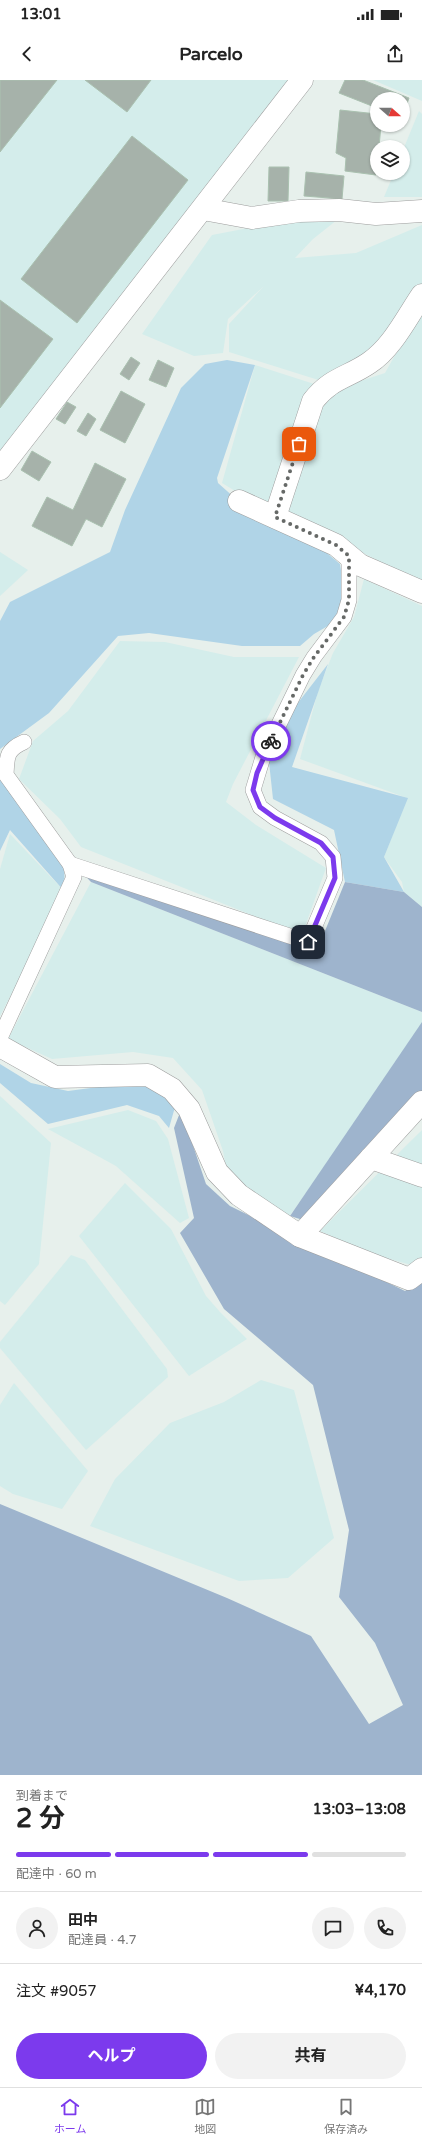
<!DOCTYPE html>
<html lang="ja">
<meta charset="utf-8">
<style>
:root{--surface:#fff;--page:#f2f2f2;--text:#222;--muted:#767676;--line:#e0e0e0;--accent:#7c3aed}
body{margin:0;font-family:"Varela Round","Noto Sans JP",sans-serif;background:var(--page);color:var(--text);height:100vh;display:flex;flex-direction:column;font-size:15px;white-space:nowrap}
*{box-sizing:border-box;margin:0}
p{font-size:13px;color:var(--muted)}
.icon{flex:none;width:22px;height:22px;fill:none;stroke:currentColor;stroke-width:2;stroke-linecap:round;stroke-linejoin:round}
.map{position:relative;height:1695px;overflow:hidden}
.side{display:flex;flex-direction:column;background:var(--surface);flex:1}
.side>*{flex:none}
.needle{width:26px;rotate:111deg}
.fabs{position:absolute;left:370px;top:12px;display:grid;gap:8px}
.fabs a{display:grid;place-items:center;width:40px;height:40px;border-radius:50%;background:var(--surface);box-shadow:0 1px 3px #0004;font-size:20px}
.pin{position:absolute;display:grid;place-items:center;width:34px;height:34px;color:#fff;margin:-17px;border-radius:8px;box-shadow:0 2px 6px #0006}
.courier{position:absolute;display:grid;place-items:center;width:40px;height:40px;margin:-20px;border:3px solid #7c3aed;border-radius:50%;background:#fff;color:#222;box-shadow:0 1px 5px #0007}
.headline em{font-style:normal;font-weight:700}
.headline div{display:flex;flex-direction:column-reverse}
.headline{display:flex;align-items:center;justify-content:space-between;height:68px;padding:0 16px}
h1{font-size:26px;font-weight:700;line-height:30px}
.bar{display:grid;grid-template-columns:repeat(4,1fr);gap:6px 4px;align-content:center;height:48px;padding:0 16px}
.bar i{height:5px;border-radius:3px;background:var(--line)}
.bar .active{background:var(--accent)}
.bar p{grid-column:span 4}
.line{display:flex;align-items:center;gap:10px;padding:0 16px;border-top:1px solid var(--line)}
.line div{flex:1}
.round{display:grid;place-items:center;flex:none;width:42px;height:42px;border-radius:21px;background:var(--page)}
.primary-button{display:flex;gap:8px;margin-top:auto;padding:8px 16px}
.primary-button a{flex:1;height:46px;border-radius:24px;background:var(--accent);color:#fff;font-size:16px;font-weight:700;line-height:46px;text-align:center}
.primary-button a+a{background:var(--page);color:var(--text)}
.status{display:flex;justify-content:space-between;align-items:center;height:28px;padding:0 20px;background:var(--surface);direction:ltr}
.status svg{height:11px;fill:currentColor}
header{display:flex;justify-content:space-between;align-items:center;height:52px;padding:0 16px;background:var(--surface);font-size:18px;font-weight:700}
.menu{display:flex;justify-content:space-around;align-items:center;height:56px;border-top:1px solid var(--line);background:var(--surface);font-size:11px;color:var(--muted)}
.menu a{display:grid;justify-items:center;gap:2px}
.menu .active{color:var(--accent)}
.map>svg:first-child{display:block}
.farmland{fill:#d4edeb}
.grass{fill:#b0d4e7}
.forest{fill:#9eb4cd}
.building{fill:#a6b2aa;stroke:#aac1b0}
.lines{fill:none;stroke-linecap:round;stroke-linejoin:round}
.lane-casing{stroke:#9d9d9d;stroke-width:16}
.street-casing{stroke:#9d9d9d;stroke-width:23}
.lane{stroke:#fff;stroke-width:15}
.street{stroke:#fff;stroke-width:22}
.done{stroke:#666967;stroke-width:4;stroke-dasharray:0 7.2}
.route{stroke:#7c3aed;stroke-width:5}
</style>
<div class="status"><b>13:01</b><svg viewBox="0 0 49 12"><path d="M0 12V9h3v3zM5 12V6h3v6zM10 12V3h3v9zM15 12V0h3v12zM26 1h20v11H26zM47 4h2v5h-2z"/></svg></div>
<header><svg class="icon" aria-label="back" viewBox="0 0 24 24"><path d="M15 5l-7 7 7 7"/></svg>Parcelo<svg class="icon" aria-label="share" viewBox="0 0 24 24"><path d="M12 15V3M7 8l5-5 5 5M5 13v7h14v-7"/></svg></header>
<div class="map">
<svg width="422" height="1695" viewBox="0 0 422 1695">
<rect width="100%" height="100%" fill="#e7f0ec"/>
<!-- farmland -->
<g class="farmland">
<polygon points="0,0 289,0 0,373"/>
<polygon points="373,0 422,0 422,21"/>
<polygon points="419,31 422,34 422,117 384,117 394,93 403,93 403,70"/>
<polygon points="325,133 337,140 313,159 295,178 356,173 422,145 422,230 418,234 422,236 422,503 322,452 263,428 222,403 255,285 333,310 385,293 417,236 328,303 229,272 229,244 264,206 228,239 223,273 194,276 142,254 212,155"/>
<polygon points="0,472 28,490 0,516"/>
<polygon points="364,499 422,526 422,827 404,812 402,802 384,777 407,718 300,679 318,611 333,573 354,537"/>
<polygon points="120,561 165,562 234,577 299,577 233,704 226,722 256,745 326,788 302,855 81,767 60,739 19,699 33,661 68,631"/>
<polygon points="10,754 65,812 0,936 0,789"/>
<polygon points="91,802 422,932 422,951 288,1138 228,1097 223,1071 202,1010 173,978 133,972 52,979 8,959"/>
<polygon points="0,1016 51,1063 39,1184 5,1225 0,1221"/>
<polygon points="128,1030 156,1041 168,1059 189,1138 180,1143 116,1086 48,1049"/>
<polygon points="422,1050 422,1188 372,1174 320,1151"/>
<polygon points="125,1103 171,1149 206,1216 220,1232 247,1259 189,1296 79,1156"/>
<polygon points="71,1175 85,1180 167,1289 168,1297 86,1370 0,1268 0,1262"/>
<polygon points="261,1300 294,1310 334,1458 288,1498 239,1501 90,1446 115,1399 170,1343 224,1322"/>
<polygon points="14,1303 88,1391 62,1429 13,1414 0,1406 0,1325"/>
</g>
<!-- grass -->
<g class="grass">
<polygon points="227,280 255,285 217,398 218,403 236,419 310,459 340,484 345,517 333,543 314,554 300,566 242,566 149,553 118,556 49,633 0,669 0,541 10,522 110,472 125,430 181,308 205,284"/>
<polygon points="328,584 292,687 408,718 384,777 404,812 345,802 334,750 273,719 269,682 297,624"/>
<polygon points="0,698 64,785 65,812 10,750 0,771"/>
<polygon points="0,984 31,1003 68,1011 121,1004 149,1005 173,1021 175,1027 169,1048 159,1036 127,1025 48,1044 0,1003"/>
</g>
<!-- forest -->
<g class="forest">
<polygon points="76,786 190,824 316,873 345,802 404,812 422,827 422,932 91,802"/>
<polygon points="422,942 422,1022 313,1143 290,1136"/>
<polygon points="181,1030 206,1104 230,1126 405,1211 422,1197 422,1695 0,1695 0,1424 227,1518 311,1556 369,1644 403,1625 375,1563 339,1517 349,1450 313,1305 224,1229 180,1153 194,1138 174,1048"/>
</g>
<!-- building -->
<g class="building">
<polygon points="0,0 57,0 0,72"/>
<polygon points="85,0 151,0 127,32"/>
<polygon points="345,0 363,0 409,18 403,35 403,19 377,19 377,28 339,13"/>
<polygon points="340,30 377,34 377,45 381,45 379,67 377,67 376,95 345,91 346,78 336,73"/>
<polygon points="132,56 188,100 77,243 21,199"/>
<polygon points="269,87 289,87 288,121 268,121"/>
<polygon points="306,92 344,96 342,119 304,116"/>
<polygon points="0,220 53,259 0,328"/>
<polygon points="131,277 140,283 129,300 120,294"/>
<polygon points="158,280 174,288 166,307 149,300"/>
<polygon points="121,311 145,324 125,363 100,350"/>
<polygon points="67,322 76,327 65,344 56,339"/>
<polygon points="88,333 96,339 86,356 77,351"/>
<polygon points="32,371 51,382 39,401 21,390"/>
<polygon points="95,383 126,399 102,447 86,439 72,466 32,446 47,417 73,430"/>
</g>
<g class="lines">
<!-- lane casing -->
<g class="lane-casing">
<g id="lane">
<polyline points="70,784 308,862 335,798 333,777 321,763 275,738 260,727 253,710 263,677 303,595 314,577 344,537 349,520 349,476"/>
<path d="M0,958L74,797L70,784L6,695C7,677 6,670 24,662"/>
</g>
</g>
<!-- street casing -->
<g class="street-casing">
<g id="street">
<polyline points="203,129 252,138 299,131 339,130 376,134 422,131"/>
<polyline points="0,389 302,0"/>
<polyline points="239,421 336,465 360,485 422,512"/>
<path d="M275,437L313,321C331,298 347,298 369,283C392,268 407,237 422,215"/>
<polyline points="0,966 55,997 148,995 172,1009 189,1029 217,1092 239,1115 300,1156 409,1199 422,1189"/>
<polyline points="371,1078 422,1096"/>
<polyline points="300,1156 422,1022"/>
</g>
</g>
<!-- lane -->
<use href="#lane" class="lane"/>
<!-- street -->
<use href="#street" class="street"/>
</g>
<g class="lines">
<!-- done -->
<polyline class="done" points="271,661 303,595 314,577 344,537 349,520 349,476 336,465 275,437 299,364"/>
<!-- route -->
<polyline class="route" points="271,661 257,693 253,710 260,727 275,738 321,763 333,777 335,798 308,862"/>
</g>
</svg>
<div class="fabs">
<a><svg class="needle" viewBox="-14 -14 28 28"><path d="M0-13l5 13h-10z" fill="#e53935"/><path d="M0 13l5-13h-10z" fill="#767676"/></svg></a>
<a><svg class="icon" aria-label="layers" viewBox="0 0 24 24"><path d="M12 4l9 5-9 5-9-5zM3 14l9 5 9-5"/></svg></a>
</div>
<div class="pin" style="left:299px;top:364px;background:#ea580c"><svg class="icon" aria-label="bag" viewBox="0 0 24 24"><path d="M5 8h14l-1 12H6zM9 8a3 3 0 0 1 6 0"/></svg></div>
<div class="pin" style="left:308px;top:862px;background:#1f2937"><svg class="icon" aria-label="home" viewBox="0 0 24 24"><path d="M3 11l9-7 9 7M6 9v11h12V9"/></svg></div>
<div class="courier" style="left:271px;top:661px"><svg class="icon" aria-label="bike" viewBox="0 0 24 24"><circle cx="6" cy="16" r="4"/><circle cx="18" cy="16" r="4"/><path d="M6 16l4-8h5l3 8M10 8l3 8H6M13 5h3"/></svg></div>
</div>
<section class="side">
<div class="headline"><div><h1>2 分</h1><p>到着まで</p></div><em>13:03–13:08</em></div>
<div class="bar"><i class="active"></i><i class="active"></i><i class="active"></i><i></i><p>配達中 · 60 m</p></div>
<div class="line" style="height:72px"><a class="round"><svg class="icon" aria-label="person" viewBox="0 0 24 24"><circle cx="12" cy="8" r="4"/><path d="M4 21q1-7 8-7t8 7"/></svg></a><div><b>田中</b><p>配達員 · 4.7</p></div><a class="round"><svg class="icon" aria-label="chat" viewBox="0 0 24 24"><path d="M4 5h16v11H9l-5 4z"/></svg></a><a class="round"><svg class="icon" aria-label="phone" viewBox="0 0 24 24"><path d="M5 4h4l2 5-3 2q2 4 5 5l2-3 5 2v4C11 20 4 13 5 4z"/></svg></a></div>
<div class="line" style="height:52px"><div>注文 #9057</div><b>¥4,170</b></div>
<div class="primary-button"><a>ヘルプ</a><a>共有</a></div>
</section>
<nav class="menu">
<a class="active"><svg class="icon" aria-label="home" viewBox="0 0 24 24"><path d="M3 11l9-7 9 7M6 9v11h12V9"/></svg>ホーム</a>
<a><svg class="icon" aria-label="map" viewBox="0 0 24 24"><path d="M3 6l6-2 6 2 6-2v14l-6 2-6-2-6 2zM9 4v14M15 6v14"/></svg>地図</a>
<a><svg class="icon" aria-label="saved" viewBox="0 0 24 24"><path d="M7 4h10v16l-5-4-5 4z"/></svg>保存済み</a>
</nav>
